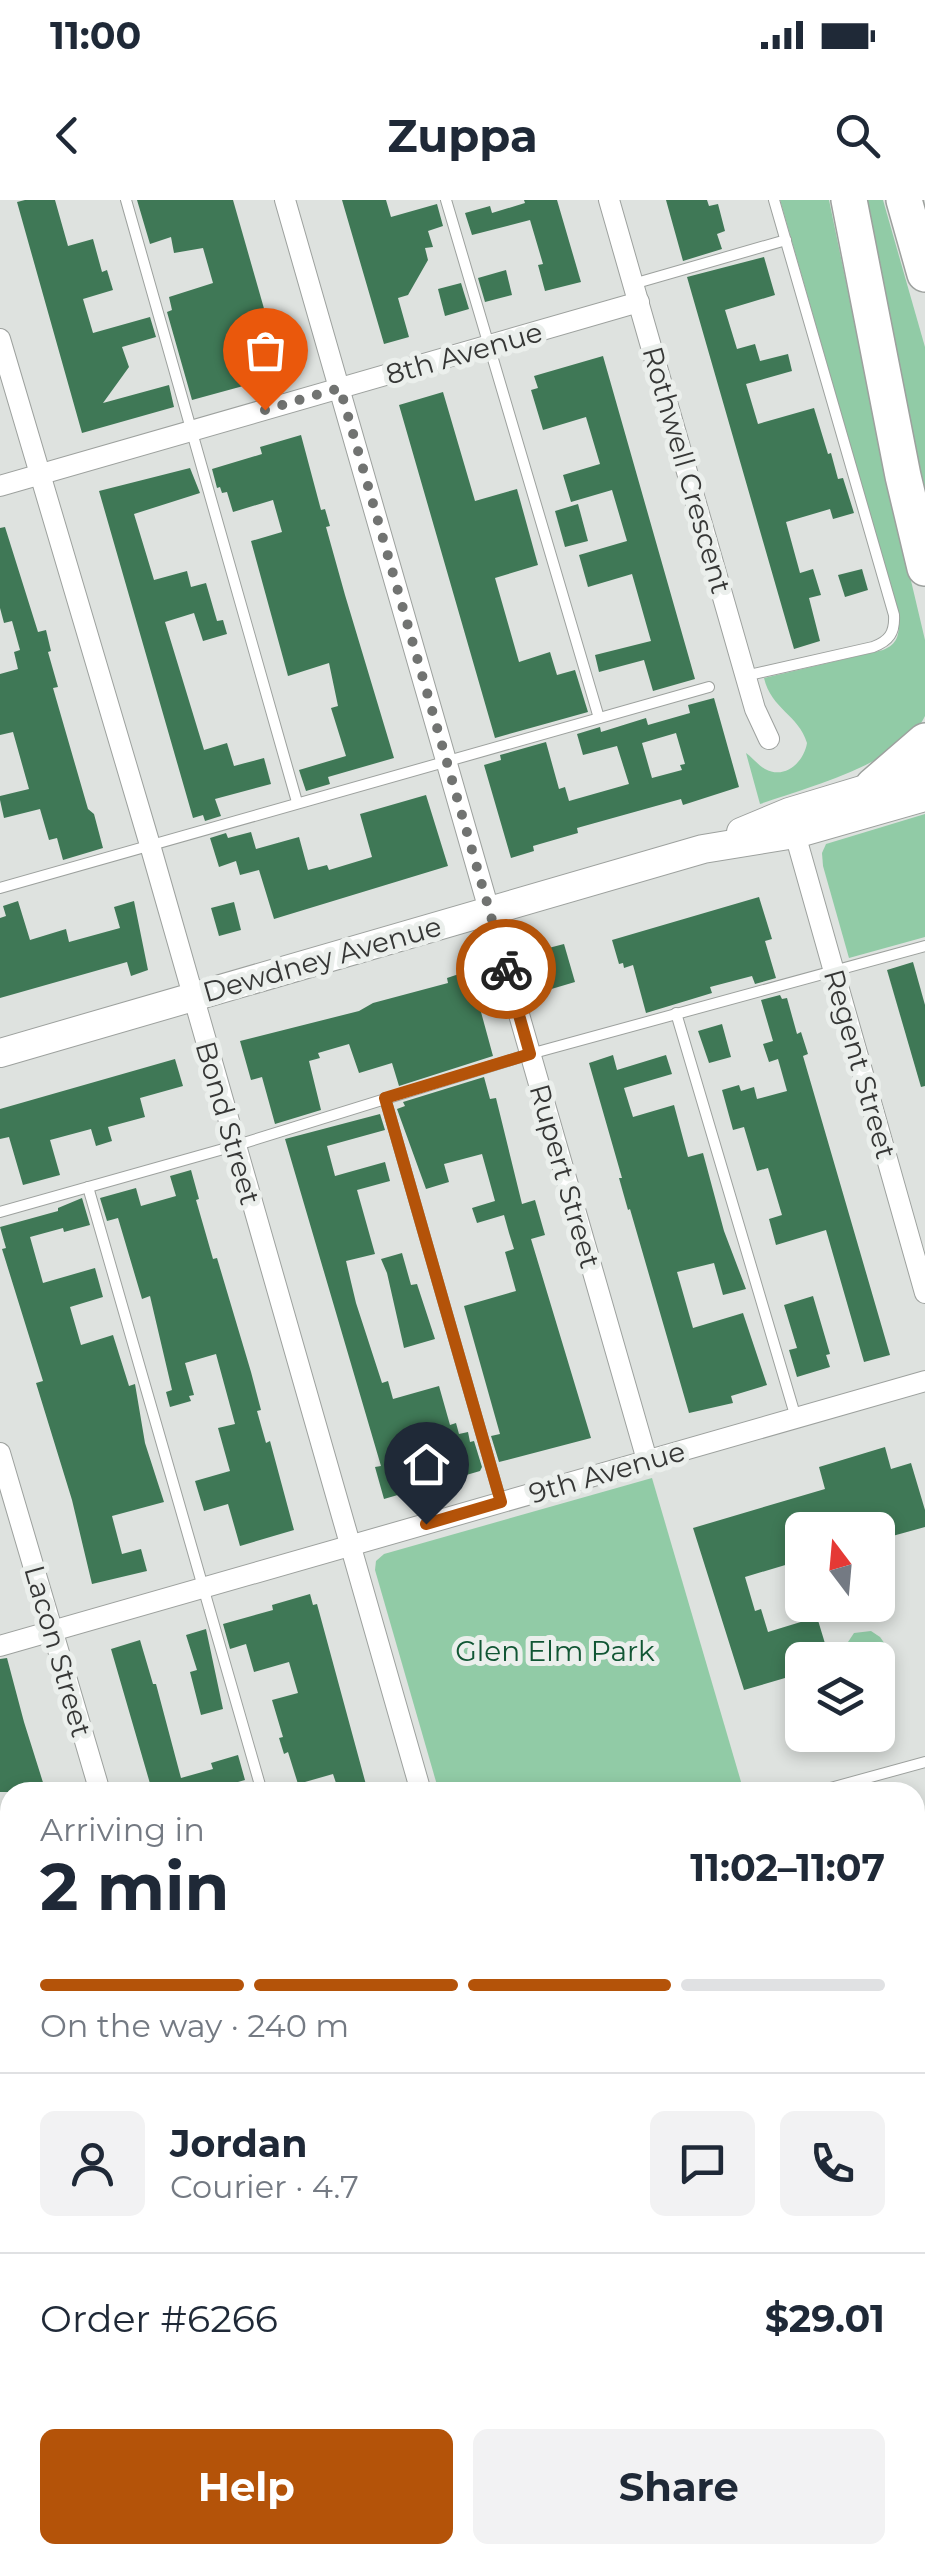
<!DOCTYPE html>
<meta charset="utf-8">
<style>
:root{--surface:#fff;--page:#f2f2f3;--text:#1f2937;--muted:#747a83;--line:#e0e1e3;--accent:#b45309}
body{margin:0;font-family:Montserrat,sans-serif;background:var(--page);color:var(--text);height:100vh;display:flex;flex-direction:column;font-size:38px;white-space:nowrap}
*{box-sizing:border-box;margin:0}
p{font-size:32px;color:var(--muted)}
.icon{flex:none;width:55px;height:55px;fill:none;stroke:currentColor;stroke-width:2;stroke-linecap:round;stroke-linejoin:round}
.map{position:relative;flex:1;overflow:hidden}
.panel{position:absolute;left:0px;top:1582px;width:925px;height:782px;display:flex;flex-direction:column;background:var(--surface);border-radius:30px 30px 0 0;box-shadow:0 5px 15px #0003}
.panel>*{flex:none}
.needle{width:65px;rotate:344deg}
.controls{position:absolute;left:785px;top:1312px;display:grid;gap:20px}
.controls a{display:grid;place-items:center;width:110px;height:110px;border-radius:15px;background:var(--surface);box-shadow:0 5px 15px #0003;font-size:50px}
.pin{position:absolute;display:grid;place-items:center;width:85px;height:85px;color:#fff;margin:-102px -42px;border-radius:50% 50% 50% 0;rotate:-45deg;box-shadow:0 0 10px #0007}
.pin .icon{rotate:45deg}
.courier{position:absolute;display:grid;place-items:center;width:100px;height:100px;margin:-50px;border:8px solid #b45309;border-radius:50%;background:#fff;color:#222;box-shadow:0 2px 12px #0007}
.head em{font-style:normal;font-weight:700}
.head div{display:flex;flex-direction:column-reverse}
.head{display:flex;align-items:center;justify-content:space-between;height:170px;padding:0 40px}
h1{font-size:65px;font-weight:700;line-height:75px}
.bar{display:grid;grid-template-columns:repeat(4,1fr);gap:15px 10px;align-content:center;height:120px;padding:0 40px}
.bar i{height:12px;border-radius:8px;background:var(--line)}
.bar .on{background:var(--accent)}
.bar p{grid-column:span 4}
.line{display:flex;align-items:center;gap:25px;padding:0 40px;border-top:2px solid var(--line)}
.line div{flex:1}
.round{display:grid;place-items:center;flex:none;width:105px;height:105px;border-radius:15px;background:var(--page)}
.action{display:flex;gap:20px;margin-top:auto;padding:20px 40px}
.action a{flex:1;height:115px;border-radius:15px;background:var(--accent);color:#fff;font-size:40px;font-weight:700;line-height:115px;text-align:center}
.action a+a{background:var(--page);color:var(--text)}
.status{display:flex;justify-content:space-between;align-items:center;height:70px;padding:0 50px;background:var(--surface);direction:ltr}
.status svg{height:28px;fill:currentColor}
header{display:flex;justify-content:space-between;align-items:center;height:130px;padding:0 40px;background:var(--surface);font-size:45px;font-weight:700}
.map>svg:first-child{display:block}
.green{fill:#91cba6}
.building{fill:#3f7856;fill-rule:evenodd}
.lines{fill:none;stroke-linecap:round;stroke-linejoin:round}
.lane-casing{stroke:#9da19e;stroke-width:12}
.street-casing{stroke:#9da19e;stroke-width:22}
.secondary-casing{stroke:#9da19e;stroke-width:30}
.highway-casing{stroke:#9da19e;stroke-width:38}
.lane{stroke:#fff;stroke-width:10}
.street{stroke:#fff;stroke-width:20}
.secondary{stroke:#fff;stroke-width:28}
.highway{stroke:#fff;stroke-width:35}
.done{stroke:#717371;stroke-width:10;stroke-dasharray:0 18}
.route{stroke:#b45309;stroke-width:12}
.labels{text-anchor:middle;stroke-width:10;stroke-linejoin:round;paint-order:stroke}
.street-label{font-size:28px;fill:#363736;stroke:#ebefec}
.park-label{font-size:28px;fill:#115634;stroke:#ebefec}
</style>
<div class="status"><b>11:00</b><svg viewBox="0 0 49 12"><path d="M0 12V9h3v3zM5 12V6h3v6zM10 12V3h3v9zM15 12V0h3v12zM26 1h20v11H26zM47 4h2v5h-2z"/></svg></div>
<header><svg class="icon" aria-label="back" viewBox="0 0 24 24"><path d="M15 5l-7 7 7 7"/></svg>Zuppa<svg class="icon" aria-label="search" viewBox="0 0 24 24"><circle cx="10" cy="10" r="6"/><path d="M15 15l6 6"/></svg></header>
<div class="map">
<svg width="925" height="2363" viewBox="0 0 925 2363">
<rect width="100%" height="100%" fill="#dee2df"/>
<!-- green -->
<g class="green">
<path d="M780,0H829L887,279L925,440V516C904,562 806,588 760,604L746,553C753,558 758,565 765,569C785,580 804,562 807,543C799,515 771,509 764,478L883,450C900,443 899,432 899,415Z"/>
<polygon points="861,0 883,0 925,147 925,320"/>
<polygon points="925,614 925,737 849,758 823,666 822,653 826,644"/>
<polygon points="652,1278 744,1592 439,1592 375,1370 376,1361 384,1354"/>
<polygon points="871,1431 880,1437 892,1454 885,1468 878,1468 878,1460 851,1460 848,1442 854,1433"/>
</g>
<!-- building -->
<g class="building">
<polygon points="25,0 55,0 68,46 93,39 102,72 107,70 113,90 83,99 93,133 150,117 156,137 122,147 129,167 103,203 169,185 174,207 82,233 17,2"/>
<polygon points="137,0 233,0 283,175 192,200 167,112 172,110 169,97 213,83 203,48 174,53 171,37 150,44"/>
<polygon points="342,0 386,0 391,17 437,4 443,26 428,31 433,47 425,48 428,60 408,95 398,98 409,137 384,144"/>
<polygon points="524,0 557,0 581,82 545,91 538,65 543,64 530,20 472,35 465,13 490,6 492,13 525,3"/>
<polygon points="666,0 707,0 709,6 718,4 725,31 717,34 722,49 683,61"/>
<polygon points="764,57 775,95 725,110 737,149 755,144 760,161 788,154 792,171 746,184 758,224 814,208 828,254 831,253 838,279 843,278 854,313 833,319 830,309 786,322 800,373 813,369 821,395 809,398 820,441 794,449 687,77"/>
<polygon points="506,70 512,95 485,102 478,78"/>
<polygon points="461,83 469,109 445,116 438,89"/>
<polygon points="603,156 695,479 653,491 644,460 599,472 595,455 651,441 632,374 588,387 579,355 627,341 612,290 571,302 563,275 600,264 586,217 543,230 531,190 538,188 534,176"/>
<polygon points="443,192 475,301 517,289 538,365 495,378 519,462 550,452 557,475 575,470 588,512 495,538 399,205"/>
<polygon points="301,235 321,310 325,309 330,326 326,327 345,395 394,558 328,577 330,584 306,591 299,570 346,556 331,508 338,506 329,463 288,476 251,341 282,332 273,300 233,312 227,292 222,293 220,287 217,288 212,269 262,254 260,247"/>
<polygon points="190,268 200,293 134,314 154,380 187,371 191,387 206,383 217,421 223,420 227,434 203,441 194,413 165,422 204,550 227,543 234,566 264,558 271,584 215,599 221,616 205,621 203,615 193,618 99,291"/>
<polygon points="578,304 588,341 565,347 555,311"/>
<polygon points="5,327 38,432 46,430 51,451 48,452 58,487 53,488 88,609 94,614 103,648 63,660 57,638 49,640 40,609 4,618 0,600 0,596 29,589 13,532 0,535 0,474 18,469 14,452 20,450 12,421 4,423 0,408 0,328"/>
<polygon points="862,369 868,390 845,397 838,375"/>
<path d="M714,498L739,587L683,605L681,599L577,628L578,633L533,646L534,651L511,658L484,565L501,560L500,555L546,542L559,589L565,587L569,601L629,584L617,546L583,555L577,534L600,527L601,532L646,518L648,525L690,513L688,505ZM676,533L685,564L680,565L682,570L652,578L642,543Z"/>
<polygon points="426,595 448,666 274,719 259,670 240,675 236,661 219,667 210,638 226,633 228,638 251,632 256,649 299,637 308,670 327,665 329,670 372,657 360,614"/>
<polygon points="759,697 772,739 765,741 776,778 755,784 752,776 710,787 712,793 646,813 633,765 624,768 623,763 619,764 612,740"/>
<polygon points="18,701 30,740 66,729 69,742 120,728 114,707 134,701 148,770 131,776 127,762 0,798 0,718 6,716 3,706"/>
<polygon points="234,702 241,730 219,736 211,708"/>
<polygon points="564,744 575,782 548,790 537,751"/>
<polygon points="913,762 925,805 925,886 921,887 887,770"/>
<polygon points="474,769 486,810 481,812 493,856 399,886 392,863 359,873 349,844 318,853 320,858 309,861 321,910 275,924 262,877 251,880 240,841 359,811 373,803 448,783 447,778"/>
<polygon points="780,795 782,799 787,798 797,834 801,832 808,854 803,856 890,1155 864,1162 826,1030 776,1045 769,1019 782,1015 768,968 757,971 744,927 733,930 722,890 739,885 741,891 754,887 757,899 787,891 778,859 769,862 763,844 773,841 761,800"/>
<polygon points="722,824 731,857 709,863 698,831"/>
<polygon points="613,855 617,870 666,855 672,874 624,888 633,917 674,905 688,957 703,953 724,1031 746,1089 723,1095 714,1063 677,1072 693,1128 743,1113 767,1185 731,1196 733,1203 689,1213 630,1009 628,1010 619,978 622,978 589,863"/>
<polygon points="175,859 183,886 140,898 145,917 108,927 112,941 96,946 91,929 50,940 60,975 23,985 9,937 0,939 0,909"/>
<polygon points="484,877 490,899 496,898 522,1004 535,1000 545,1035 531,1039 591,1238 499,1262 491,1236 500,1234 464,1106 516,1091 505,1052 514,1049 509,1033 504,1015 477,1023 472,1008 495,1001 482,954 444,964 449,982 426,989 397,909 405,906 403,902"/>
<polygon points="380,914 385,930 327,946 335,976 385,962 390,981 357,990 375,1054 346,1061 356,1103 382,1183 388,1181 393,1199 439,1186 450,1225 456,1223 459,1234 468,1232 470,1242 474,1241 482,1267 480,1271 384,1299 375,1267 381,1266 285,939"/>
<polygon points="191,970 199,999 196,1000 213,1059 217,1058 251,1172 261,1210 257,1211 266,1243 270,1241 294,1330 240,1346 228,1304 204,1311 195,1281 230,1271 218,1228 235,1224 216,1154 185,1163 194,1195 189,1196 191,1201 170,1207 166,1192 172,1190 150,1096 142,1099 118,1018 107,1021 100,998 136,988 141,1006 176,996 170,976"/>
<polygon points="82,998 90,1025 64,1032 63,1028 30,1037 43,1083 95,1068 103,1097 70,1107 81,1145 113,1135 129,1186 135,1184 145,1243 164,1302 112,1316 122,1354 141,1349 147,1371 92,1384 72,1300 36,1183 43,1181 2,1049 6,1048 0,1027 58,1011 58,1008"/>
<polygon points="402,1053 411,1085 417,1084 435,1139 404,1148 387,1073 381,1059"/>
<polygon points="813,1096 830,1154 826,1155 830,1167 797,1177 789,1150 797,1148 784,1105"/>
<polygon points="885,1247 891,1269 911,1263 925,1310 925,1327 878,1340 878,1330 802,1330 802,1360 745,1377 755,1411 761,1409 768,1432 817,1417 830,1460 802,1460 802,1473 744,1490 693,1328 825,1289 819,1267"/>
<polygon points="310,1394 313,1405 317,1404 368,1592 339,1592 333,1574 298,1584 288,1552 284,1554 279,1538 283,1537 272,1500 298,1493 289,1462 254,1472 246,1444 230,1449 223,1424 273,1410 272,1405"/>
<polygon points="206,1429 223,1509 201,1515 190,1472 197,1470 186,1435"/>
<polygon points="140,1440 153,1484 156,1484 181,1578 213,1569 211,1563 238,1555 245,1580 203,1592 148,1592 147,1588 151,1587 111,1449"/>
<polygon points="7,1458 24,1522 46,1592 0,1592 0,1459"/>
</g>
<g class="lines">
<!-- lane casing -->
<g class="lane-casing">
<g id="lane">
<polyline points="126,0 297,602"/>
<polyline points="446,0 599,518"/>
<polyline points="633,84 786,40"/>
<path d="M745,476L873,447C889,441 895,433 894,415L774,0"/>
<polyline points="0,688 709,487"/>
<polyline points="676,813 796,1218"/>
<polyline points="385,898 501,1302"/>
<polyline points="88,987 262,1592"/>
<polyline points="0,1012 234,946 530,854 925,746"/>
<polyline points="816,1592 925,1562"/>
<polyline points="0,1811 5,1828"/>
<polyline points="915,1892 925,1889"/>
<polyline points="0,2160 10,2158"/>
<polyline points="155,2355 157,2363"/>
<polyline points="477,2355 479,2363"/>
<polyline points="802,2355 804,2363"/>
</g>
</g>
<!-- street casing -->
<g class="street-casing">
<g id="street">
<polyline points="285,0 647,1260"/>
<polyline points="609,0 755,509 769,539"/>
<polyline points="0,139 150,645 421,1592"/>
<polyline points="0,286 639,102"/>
<polyline points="795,634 925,1093"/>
<polyline points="0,1253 100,1592"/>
<polyline points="0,1446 925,1181"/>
<polyline points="915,1728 925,1726"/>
<polyline points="0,1995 10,1992"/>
<polyline points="915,2164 925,2198"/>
<polyline points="915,2274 925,2271"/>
<polyline points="317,2355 319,2363"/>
<polyline points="603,2363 631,2355"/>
</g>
</g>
<!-- secondary casing -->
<g class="secondary-casing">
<g id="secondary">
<polyline points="741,632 789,612 925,571"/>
<polyline points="0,853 703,649 795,634 925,597"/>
</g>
</g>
<!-- highway casing -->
<g class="highway-casing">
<g id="highway">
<polyline points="849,0 903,276 925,368"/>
<polyline points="904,0 925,74"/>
<polyline points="873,586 925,541"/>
</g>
</g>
<!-- lane -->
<use href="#lane" class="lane"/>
<!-- street -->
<use href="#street" class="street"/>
<!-- secondary -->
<use href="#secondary" class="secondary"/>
<!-- highway -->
<use href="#highway" class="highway"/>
</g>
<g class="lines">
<!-- done -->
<polyline class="done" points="265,210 340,188 506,769"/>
<!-- route -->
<polyline class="route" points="426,1324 501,1302 385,898 530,854 506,769"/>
</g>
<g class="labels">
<!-- street labels -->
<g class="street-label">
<text transform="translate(464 153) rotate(-16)" y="10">8th Avenue</text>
<text transform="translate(687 270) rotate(74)" y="10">Rothwell Crescent</text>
<text transform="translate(322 759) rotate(-16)" y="10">Dewdney Avenue</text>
<text transform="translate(860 864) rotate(74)" y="10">Regent Street</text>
<text transform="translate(228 923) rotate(74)" y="10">Bond Street</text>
<text transform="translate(565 976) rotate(74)" y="10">Rupert Street</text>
<text transform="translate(607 1272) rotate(-16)" y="10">9th Avenue</text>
<text transform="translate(58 1451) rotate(74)" y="10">Lacon Street</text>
</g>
<!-- park labels -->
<g class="park-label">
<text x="555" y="1461">Glen Elm Park</text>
</g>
</g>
</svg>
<div class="controls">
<a><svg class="needle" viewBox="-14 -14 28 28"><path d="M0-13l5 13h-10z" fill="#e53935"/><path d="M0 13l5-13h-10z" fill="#747a83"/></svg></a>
<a><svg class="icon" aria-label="layers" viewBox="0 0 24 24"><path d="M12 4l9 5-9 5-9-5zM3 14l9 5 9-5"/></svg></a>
</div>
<div class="pin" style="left:265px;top:210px;background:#ea580c"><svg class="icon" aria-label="bag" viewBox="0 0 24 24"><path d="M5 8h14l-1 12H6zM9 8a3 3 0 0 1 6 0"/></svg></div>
<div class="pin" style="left:426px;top:1324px;background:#1f2937"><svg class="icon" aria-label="home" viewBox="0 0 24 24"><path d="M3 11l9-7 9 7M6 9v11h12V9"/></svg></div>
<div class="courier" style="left:506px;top:769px"><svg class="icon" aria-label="bike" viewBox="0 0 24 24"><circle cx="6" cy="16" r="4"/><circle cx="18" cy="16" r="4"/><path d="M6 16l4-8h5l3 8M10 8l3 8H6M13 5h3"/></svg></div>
<section class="panel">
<div class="head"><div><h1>2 min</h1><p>Arriving in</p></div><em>11:02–11:07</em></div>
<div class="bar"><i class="on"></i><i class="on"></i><i class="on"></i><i></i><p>On the way · 240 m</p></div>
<div class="line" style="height:180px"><a class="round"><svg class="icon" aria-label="person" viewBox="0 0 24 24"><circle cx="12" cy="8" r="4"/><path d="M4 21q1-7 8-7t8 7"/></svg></a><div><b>Jordan</b><p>Courier · 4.7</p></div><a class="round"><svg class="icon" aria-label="chat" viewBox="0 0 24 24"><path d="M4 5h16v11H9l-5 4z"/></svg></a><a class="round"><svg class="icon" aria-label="phone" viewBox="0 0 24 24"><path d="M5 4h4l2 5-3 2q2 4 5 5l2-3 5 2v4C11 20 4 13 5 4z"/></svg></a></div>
<div class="line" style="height:130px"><div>Order #6266</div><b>$29.01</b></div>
<div class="action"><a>Help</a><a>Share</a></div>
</section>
</div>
